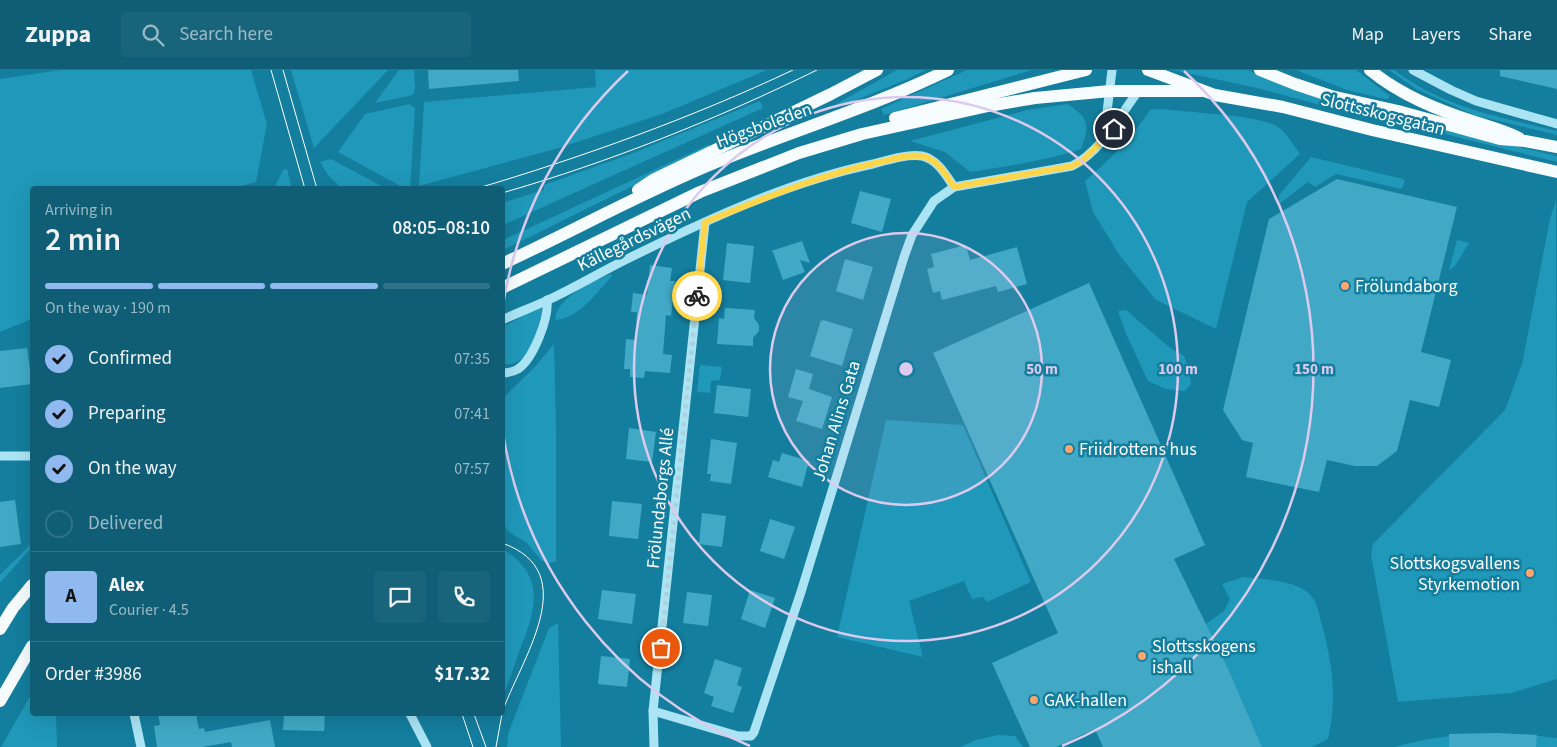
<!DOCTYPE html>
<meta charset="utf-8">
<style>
:root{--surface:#0f5e76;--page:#18647b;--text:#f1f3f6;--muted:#9bbac5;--line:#2f7388;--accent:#90b9f0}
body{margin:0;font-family:"Source Sans 3",sans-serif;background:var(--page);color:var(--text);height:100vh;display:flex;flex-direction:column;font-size:19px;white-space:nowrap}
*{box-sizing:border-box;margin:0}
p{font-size:16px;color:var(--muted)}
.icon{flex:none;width:28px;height:28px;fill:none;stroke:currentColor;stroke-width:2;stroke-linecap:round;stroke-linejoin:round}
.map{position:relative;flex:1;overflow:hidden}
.sheet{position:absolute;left:30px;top:116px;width:475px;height:530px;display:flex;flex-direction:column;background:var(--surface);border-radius:5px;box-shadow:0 5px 20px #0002}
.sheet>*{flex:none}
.pin{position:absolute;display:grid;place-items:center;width:42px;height:42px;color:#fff;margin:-21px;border:2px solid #fff;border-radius:50%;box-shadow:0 1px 5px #0007}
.courier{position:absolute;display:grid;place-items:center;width:50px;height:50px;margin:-25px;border:4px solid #ffd54a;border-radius:50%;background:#fff;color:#222;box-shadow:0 1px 6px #0007}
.summary em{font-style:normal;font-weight:600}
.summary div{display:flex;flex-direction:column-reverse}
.summary{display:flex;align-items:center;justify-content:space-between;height:85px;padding:0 15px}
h1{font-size:32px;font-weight:600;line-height:38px}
.bar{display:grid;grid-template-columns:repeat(4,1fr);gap:8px 5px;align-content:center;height:60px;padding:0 15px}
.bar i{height:6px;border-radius:4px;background:var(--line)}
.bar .active{background:var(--accent)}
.bar p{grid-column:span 4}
.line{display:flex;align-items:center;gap:12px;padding:0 15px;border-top:1px solid var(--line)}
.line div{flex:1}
.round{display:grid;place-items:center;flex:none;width:52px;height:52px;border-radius:5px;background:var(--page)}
ol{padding:0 15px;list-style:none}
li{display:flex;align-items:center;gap:15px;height:55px}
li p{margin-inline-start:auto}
li .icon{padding:5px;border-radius:50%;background:var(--accent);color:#111;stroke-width:4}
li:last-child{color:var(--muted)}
li i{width:28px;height:28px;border:2px solid var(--line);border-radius:50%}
header{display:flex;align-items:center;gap:30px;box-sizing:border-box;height:70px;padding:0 25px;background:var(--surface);border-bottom:1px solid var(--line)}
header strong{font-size:24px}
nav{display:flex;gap:28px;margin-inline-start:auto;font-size:18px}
.search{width:350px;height:45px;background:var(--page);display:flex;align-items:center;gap:12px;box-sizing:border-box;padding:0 18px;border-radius:5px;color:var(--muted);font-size:19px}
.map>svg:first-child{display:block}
.green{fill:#2098b9}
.building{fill:#41a9c5}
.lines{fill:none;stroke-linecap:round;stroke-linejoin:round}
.minor{stroke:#abe4f4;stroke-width:9}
.major{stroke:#f7fdff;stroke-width:12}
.tram{stroke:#fff;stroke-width:1}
.done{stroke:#add2dd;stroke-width:5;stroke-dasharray:0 9}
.route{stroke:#ffd54a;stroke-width:6}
.ring{fill:none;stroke:#decaef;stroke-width:2.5}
.poi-dot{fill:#ffa46d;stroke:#147e9e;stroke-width:2}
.labels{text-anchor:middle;stroke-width:5;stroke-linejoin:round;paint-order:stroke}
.street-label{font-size:18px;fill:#fff;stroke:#147e9e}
.poi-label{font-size:18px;fill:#fff;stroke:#147e9e;text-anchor:start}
.centre{fill:#decaef;stroke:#147e9e;stroke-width:2.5}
.ring-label{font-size:15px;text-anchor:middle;font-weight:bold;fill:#decaef;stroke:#147e9e;stroke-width:5;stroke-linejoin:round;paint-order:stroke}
</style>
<header>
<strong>Zuppa</strong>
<div class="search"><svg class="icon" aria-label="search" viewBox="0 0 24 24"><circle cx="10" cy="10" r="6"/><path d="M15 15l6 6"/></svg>Search here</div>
<nav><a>Map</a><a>Layers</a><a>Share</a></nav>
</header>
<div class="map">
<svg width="1557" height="677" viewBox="0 0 1557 677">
<rect width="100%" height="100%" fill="#147e9e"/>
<!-- green -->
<g class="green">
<polygon points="61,0 251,0 267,54 256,112 232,119 32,119 32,245 29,250 0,262 0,9"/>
<polygon points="291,0 388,0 314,78"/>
<polygon points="399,0 414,0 415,18 413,25 375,33"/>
<polygon points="595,0 767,0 662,44 559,78 419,116 424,32 596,17"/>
<polygon points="897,0 925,0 908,9 836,38 835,35 838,33"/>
<polygon points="967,0 1032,0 884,45 881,39"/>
<polygon points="1173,0 1248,0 1282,15 1339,35 1557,86 1557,92 1413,56 1354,44 1257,18"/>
<polygon points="1296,0 1356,0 1390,26 1388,29 1385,29 1347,20"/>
<path d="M1389,0H1394C1447,39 1496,46 1557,61V65L1474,45L1416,19Z"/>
<polygon points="760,31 763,38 503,155 503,135 505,132 544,120 544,115 636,82"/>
<polygon points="409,34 415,38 410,119 406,119 338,82 365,44"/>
<path d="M1068,34C1089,49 1090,54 1081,79C1045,91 1008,96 970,102L945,82L910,71L1027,40Z"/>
<path d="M1160,39C1184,42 1261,45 1278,57C1287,63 1294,76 1300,84L1247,132L1216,259L1156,230L1120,186L1093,142L1085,111C1110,90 1132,67 1150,40Z"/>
<polygon points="708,75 712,76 708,79 503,180 503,170"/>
<polygon points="1311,87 1403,109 1405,111 1402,119 1336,104 1315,117 1308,112 1279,134 1279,125"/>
<polygon points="331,89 387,119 376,119 371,116 369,119 342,119 328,105 320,92"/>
<polygon points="287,99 292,119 276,119 276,114 283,100"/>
<polygon points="1556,130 1557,609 1511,623 1398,632 1371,485 1373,474 1505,340 1522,294 1550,149"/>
<polygon points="1457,170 1469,173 1455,196 1449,200"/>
<path d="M611,204L612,206C597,222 579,249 555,250C556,228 593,211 611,204Z"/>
<path d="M539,238H541L542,242C536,262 531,298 503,294L502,257Z"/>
<polygon points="1126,240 1169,277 1184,286 1187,294 1191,314 1185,321 1166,319 1148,311 1127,266 1118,241"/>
<polygon points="554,274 556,359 556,491 548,494 541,490 527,473 507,461 503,450 502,331 508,323 533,299"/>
<polygon points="700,295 722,297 720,310 711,311 710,323 697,322"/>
<polygon points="886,350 963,355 1031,512 987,532 983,527 972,529 964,511 909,531 923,587 837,567"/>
<polygon points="32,473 32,477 0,513 0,505"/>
<path d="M503,480C510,483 516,488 521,494C545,520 530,553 519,582C514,597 509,611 503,626Z"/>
<path d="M1243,507C1263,509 1289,510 1306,521C1317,528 1319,544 1322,555C1333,596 1337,627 1328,669L1312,677H1262L1231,605L1204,555L1224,541L1230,529L1222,514Z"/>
<polygon points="558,553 561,677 507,677 508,664 549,558"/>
<polygon points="32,623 32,644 56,644 57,677 1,677"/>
<path d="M1472,664H1519L1557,668V677H1395C1421,669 1446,666 1472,664Z"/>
<polygon points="998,665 1015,666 1023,677 960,677 976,670"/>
</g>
<!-- building -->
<g class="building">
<polygon points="428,0 518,0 519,11 429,19"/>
<polygon points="1500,0 1557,0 1557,19 1500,6"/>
<polygon points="1337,109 1457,137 1421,282 1451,290 1439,337 1410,330 1397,381 1377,396 1355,396 1327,390 1319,422 1246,407 1253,373 1242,370 1223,340 1269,149"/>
<polygon points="860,121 891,129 882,162 851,153"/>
<polygon points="802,171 810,193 800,190 805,202 783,210 773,182 771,181"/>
<polygon points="727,173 754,176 750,213 723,210"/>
<polygon points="966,175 970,190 1017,177 1027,214 998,222 996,216 942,230 940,221 933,223 927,199 934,197 931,184"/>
<polygon points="845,189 873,197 863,230 836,221"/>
<polygon points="650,195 672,198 670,211 675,211 671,246 666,245 663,284 672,285 670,303 645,301 644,308 630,307 630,299 624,299 626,269 635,270 637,242 631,242 633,223 647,225"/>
<polygon points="1089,213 1205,475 1174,489 1231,605 1262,677 1103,677 1095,659 1056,677 1030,677 992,593 1058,563 933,283"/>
<polygon points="725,238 755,240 754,248 759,255 759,261 753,268 753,276 717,274 719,248 724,249"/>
<polygon points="821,250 822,252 823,250 853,259 842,296 810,286"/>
<polygon points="27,278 32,314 0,318 0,281"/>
<polygon points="796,299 813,304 809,319 832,327 822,359 796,351 803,331 788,327"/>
<polygon points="717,315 751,319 748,347 714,343"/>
<polygon points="629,358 656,362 652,392 626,389"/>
<polygon points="711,369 737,373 731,414 710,411 711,404 707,404"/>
<polygon points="782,383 809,391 802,417 768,407 773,390 779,392"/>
<polygon points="15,430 21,474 0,477 0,432"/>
<polygon points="612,431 642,434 638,469 609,466"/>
<polygon points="702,443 726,446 722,477 699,474"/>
<polygon points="770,449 795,457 784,489 760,481"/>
<polygon points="602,520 636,524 632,554 598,549"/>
<polygon points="750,520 775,528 765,558 741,549"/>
<polygon points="687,522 712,525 708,556 683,553"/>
<polygon points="601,586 630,589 627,617 598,614"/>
<polygon points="715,589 742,598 737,615 742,617 733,643 711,636 714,627 704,623"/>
<polygon points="158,644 196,644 199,659 204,658 205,662 270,650 275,677 232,677 231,672 202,677 157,677 154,656 160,655"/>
<polygon points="284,644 325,644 324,661 283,660"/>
<polygon points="1496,663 1537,665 1536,677 1449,677 1449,664"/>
</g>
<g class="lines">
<!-- minor -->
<g class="minor">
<polyline points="1413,0 1451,20 1476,31 1557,54"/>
<polyline points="1104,68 1112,0"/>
<path d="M502,250C517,243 533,237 548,230C574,218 599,203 625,190C704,151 787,112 873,94C888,90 906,84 922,86C937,89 946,105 954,117"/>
<path d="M502,303C508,303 513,302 518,299C533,289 549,249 547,230"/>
<polyline points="0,386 32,386"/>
<path d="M653,641L738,666H751L754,662L801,522L904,187L912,165L934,131L954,117L1072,96C1101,82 1120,45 1139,20"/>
<polyline points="134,644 141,677"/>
<polyline points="410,644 427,677"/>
<polyline points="654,677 653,641 705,153"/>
</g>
<!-- major -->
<g class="major">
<polyline points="1148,0 1215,25 1283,37 1372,60 1557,102"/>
<polyline points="1260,0 1295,14 1331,26 1398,41 1500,69 1525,71 1557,77"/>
<path d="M1370,0C1400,25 1438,40 1475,52C1490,57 1504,60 1519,68"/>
<polyline points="895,48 1086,0"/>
<polyline points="638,120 653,110 831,24 877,0"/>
<path d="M502,194C575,160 645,121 719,91C795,60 874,36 948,0"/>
<polyline points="502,218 700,122 799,83 862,64 988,36 1035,28 1110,21 1201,21"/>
<polyline points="0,559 13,538 32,515"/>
<polyline points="0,631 32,576"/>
</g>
<!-- tram -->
<g class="tram">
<polyline points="271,0 305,119"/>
<polyline points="283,0 317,119"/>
<path d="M475,119C583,87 691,48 793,0"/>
<path d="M502,123C610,92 717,49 817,0"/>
<path d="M502,473C586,502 519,592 502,643"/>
<polyline points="462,644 473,677"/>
<polyline points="474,644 486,677"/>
<polyline points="496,677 502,644"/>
</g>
</g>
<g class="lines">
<!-- done -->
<polyline class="done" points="661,578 697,226"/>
<!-- route -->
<path class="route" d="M697,226L705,152C762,129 819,105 880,92C893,89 909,84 922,86C937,89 946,105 954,117L1072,96L1082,91L1114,59"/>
</g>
<!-- distance rings -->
<circle cx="906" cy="299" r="136" fill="#decaef" fill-opacity=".12"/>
<g class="ring">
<circle cx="906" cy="299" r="136"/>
<circle cx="906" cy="299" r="272"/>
<path d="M750 676A408 408 0 0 1 503 363M503 235A408 408 0 0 1 628 1M1184 1A408 408 0 0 1 1062 676"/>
</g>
<!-- markers -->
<g class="poi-dot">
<circle cx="1345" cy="216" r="5"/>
<circle cx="1069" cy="379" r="5"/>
<circle cx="1530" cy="503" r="5"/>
<circle cx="1142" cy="586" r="5"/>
<circle cx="1034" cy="630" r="5"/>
</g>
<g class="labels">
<!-- street labels -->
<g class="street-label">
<text transform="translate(1383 44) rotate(14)" y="6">Slottsskogsgatan</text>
<text transform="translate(764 55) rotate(-20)" y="6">Högsboleden</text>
<text transform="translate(634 169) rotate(-26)" y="6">Källegårdsvägen</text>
<text transform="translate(836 351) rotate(-73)" y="6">Johan Alins Gata</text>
<text transform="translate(660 428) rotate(-84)" y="6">Frölundaborgs Allé</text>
</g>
<!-- poi labels -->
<g class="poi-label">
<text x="1355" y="222">Frölundaborg</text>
<text x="1079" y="385">Friidrottens hus</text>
<text x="1520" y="499" text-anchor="end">Slottskogsvallens<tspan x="1520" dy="21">Styrkemotion</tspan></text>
<text x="1152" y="582">Slottsskogens<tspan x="1152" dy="21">ishall</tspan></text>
<text x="1044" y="636">GAK-hallen</text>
</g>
</g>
<circle cx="906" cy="299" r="8" class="centre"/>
<g class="ring-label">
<text x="1042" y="304">50 m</text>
<text x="1178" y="304">100 m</text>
<text x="1314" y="304">150 m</text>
</g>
</svg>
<div class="pin" style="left:661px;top:578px;background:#ea580c"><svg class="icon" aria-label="bag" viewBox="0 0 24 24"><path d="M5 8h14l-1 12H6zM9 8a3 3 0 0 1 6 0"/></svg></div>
<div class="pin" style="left:1114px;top:59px;background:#1f2937"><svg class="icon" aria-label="home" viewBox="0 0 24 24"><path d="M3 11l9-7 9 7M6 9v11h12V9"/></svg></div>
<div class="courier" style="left:697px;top:226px"><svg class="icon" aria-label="bike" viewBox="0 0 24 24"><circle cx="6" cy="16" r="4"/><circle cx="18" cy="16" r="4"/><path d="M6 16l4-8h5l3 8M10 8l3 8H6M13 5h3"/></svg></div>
<section class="sheet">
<div class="summary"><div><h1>2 min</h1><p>Arriving in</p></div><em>08:05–08:10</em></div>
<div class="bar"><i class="active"></i><i class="active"></i><i class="active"></i><i></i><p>On the way · 190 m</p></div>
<ol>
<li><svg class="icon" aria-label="check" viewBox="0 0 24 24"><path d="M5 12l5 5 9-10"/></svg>Confirmed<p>07:35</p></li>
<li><svg class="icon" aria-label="check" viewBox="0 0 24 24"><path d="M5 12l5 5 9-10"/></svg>Preparing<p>07:41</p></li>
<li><svg class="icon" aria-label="check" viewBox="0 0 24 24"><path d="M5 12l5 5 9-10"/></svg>On the way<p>07:57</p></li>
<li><i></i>Delivered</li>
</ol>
<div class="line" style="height:90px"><b class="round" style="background:var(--accent);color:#111">A</b><div><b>Alex</b><p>Courier · 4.5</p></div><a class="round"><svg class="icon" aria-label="chat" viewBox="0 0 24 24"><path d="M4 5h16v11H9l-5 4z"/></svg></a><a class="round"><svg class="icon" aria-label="phone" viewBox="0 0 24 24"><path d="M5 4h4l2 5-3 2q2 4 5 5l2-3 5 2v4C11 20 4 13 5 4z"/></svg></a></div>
<div class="line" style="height:65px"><div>Order #3986</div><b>$17.32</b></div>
</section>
</div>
